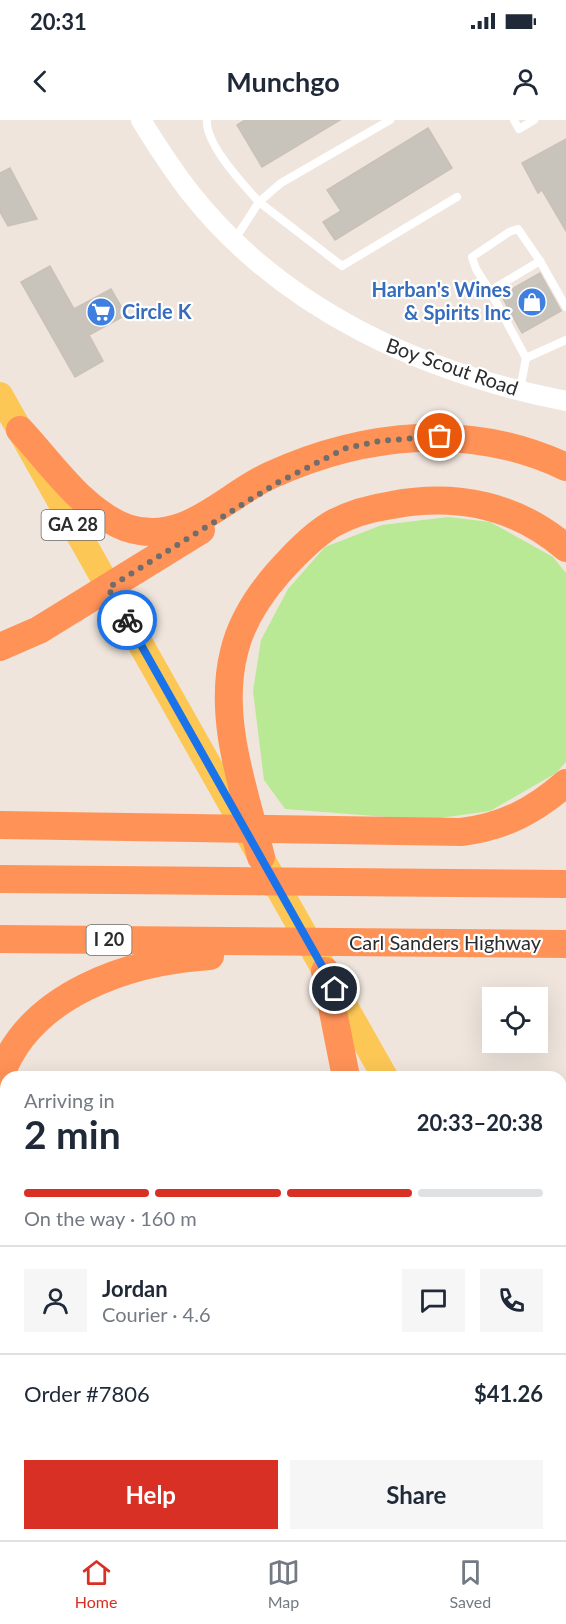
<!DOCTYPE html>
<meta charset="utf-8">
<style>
:root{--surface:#fff;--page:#f6f6f7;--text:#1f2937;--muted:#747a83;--line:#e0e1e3;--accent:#d93025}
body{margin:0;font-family:Lato,sans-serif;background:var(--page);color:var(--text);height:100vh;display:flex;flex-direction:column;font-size:22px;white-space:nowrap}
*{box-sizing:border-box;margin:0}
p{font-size:20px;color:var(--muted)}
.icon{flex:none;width:33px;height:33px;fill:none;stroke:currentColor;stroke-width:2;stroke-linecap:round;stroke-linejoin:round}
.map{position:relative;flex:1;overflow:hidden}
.drawer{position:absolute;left:0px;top:951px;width:567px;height:470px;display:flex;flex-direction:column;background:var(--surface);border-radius:18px 18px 0 0;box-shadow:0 6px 24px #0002}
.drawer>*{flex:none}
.fabs{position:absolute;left:482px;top:867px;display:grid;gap:12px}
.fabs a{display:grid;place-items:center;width:66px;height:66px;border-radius:0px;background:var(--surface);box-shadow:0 6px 24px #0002;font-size:30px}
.pin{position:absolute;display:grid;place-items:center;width:51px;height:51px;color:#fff;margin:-26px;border:3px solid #fff;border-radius:50%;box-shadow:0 2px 6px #0007}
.courier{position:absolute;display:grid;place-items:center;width:60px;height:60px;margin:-30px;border:4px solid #1a73e8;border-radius:50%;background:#fff;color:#222;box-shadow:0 2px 8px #0007}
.summary em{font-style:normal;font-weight:700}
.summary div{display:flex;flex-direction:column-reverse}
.summary{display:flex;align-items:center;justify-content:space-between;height:102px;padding:0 24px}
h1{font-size:39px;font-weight:700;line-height:45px}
.bar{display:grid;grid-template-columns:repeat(4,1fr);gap:9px 6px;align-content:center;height:72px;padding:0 24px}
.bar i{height:8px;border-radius:4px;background:var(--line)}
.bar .active{background:var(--accent)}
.bar p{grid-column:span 4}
.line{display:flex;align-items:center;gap:15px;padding:0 24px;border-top:2px solid var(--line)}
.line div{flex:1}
.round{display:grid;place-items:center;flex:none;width:63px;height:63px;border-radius:0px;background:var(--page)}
.action{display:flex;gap:12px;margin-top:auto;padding:12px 24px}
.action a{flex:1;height:69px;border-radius:0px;background:var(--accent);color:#fff;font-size:24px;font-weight:700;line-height:69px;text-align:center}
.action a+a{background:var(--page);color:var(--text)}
.status{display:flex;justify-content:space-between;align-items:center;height:42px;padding:0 30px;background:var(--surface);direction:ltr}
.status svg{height:16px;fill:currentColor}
header{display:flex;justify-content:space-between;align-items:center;height:78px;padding:0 24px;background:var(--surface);font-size:27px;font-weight:700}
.tab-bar{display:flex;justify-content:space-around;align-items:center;height:84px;border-top:2px solid var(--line);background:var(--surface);font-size:16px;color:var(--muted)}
.tab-bar a{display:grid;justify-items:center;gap:3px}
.tab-bar .active{color:var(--accent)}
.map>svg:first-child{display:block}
.green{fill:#b9e995}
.building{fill:#c9c4bb;stroke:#cac1b6;stroke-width:1.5}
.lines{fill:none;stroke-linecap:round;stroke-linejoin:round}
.service{stroke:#fff;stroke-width:8}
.tertiary{stroke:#fff;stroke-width:20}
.primary{stroke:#fcc754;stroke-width:26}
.motorway{stroke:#ff9257;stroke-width:28}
.done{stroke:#706d6a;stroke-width:6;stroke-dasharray:0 10.8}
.route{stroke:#1a73e8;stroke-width:8}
.labels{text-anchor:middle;stroke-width:4.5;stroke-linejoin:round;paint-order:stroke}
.shield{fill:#fff;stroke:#6b6b6b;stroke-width:1.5}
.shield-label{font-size:18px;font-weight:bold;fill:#2c2c2c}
.shop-label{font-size:20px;font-weight:bold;fill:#366cbe;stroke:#fff;text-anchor:end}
.street-label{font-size:20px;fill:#2c2c2c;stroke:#fff}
</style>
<div class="status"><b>20:31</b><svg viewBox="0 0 49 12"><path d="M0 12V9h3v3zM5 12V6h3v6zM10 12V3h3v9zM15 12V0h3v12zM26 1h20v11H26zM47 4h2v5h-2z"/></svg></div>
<header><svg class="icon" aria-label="back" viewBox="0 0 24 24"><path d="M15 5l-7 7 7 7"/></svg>Munchgo<svg class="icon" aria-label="person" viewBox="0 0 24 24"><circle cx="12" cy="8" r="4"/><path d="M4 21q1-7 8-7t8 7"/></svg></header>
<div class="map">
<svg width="566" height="1420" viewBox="0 0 566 1420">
<rect width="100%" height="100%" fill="#efe5dd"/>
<!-- green -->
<g class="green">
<polygon points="448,397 490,402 553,437 566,453 566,642 556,653 490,691 426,700 285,689 264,660 253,571 261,520 288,469 325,427 382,405"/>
<polygon points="0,1176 6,1180 6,1243 0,1239"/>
<polygon points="291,1415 323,1415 321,1416 324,1420 300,1420"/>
<polygon points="417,1415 452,1415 455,1420 420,1420"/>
</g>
<!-- building -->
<g class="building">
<polygon points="245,0 340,0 262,47 237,5"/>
<polygon points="428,8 452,48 335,120 323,102 341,91 327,70"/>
<polygon points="566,19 566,111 542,70 538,73 522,43"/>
<polygon points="10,48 37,99 8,106 0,92 0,53"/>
<polygon points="50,146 74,189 111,169 126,195 89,215 103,241 75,257 21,162"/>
<polygon points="540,153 561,191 522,213 501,175"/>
</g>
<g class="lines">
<!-- service -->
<g class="service">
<path d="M207,0C205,24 243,64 259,82L281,63L390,0"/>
<polyline points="514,0 519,9 534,0"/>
<polyline points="235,119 259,82 342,146 457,77"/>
<polyline points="490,171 476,149 472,137 509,112 518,109 540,141"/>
<polyline points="526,238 566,220"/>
<polyline points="520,270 526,238 490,171 540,141 566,187"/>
<polyline points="561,1350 566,1348"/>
<polyline points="561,1397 566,1406"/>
<polyline points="411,1414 414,1420"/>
<polyline points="477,1414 480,1420"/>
<polyline points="68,1420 71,1414"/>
<polyline points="350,1420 360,1414"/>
</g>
<!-- tertiary -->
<g class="tertiary">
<path d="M141,0C157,26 173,51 192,75C285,191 424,253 566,281"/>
<polyline points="0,1273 6,1277"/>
<polyline points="240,1414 248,1420"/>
</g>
<!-- primary -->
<g class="primary">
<polyline points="0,275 385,957"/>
<polyline points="561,1270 566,1279"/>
</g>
<!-- motorway -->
<g class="motorway">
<path d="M20,310C51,343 83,392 127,408C185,427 224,376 271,355C366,312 471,302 566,347"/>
<polyline points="0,527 39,510 201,410"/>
<path d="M0,705L461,712C503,707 534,691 566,663"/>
<path d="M261,737C245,672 217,600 234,532C241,502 258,476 278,453C294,435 311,417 332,404C350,394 372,388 392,385C456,373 516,385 566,428"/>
<polyline points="0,759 566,764"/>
<polyline points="0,819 566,824"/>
<polyline points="325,851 346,957"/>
<path d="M0,957C29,874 129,841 210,836"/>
<polyline points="0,1067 6,1081"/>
<polyline points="561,1115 566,1112"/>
<polyline points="0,1164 6,1168"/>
</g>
</g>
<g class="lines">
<!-- done -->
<polyline class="done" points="127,500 108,468 277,363 346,328 380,321 440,316"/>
<!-- route -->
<polyline class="route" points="127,500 335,869"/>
</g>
<!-- icons -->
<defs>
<g id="shop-disc" transform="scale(1.5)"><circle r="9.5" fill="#3f7fe0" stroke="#fff"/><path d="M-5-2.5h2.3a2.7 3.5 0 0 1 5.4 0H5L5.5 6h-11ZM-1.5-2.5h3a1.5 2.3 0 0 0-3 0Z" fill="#fff"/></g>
<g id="supermarket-disc" transform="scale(1.5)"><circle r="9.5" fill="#3f7fe0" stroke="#fff"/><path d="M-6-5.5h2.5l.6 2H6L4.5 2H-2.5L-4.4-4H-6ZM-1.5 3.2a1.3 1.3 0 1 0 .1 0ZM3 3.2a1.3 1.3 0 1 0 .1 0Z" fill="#fff"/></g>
</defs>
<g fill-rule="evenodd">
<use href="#shop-disc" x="532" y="182"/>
<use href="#supermarket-disc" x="101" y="192"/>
</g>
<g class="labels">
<!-- shield labels -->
<g class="shield">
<rect x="41.5" y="390" width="63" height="30" rx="4.5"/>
<rect x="86.5" y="805" width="45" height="30" rx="4.5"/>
</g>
<g class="shield-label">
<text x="73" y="411">GA 28</text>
<text x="109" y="826">I 20</text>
</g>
<!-- shop labels -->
<g class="shop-label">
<text x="511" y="177">Harban's Wines<tspan x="511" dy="23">&amp; Spirits Inc</tspan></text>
<text x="122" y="199" text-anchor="start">Circle K</text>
</g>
<!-- street labels -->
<g class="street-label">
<text transform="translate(452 247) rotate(19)" y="7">Boy Scout Road</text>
<text x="445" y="830">Carl Sanders Highway</text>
</g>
</g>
</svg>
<div class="fabs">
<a><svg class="icon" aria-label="locate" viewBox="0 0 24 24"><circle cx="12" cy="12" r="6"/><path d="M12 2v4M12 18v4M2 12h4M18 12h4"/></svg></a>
</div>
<div class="pin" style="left:440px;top:316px;background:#ea580c"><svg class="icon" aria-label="bag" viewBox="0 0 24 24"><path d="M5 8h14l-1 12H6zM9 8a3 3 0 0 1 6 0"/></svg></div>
<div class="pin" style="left:335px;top:869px;background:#1f2937"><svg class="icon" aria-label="home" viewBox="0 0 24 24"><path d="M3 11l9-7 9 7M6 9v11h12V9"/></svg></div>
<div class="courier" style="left:127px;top:500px"><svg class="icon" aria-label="bike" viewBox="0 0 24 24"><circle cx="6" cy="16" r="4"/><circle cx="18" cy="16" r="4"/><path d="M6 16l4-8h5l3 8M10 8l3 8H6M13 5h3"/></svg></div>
<section class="drawer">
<div class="summary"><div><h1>2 min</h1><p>Arriving in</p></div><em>20:33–20:38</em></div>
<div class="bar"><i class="active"></i><i class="active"></i><i class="active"></i><i></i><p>On the way · 160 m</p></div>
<div class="line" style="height:108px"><a class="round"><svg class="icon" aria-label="person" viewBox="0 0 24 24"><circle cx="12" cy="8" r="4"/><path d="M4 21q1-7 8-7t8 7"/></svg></a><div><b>Jordan</b><p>Courier · 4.6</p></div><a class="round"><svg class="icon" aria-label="chat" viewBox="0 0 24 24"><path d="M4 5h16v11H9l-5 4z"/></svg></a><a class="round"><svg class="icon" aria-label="phone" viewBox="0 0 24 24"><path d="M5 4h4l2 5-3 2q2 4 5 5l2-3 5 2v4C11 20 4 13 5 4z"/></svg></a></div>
<div class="line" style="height:78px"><div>Order #7806</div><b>$41.26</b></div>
<div class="action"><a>Help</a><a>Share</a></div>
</section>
</div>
<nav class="tab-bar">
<a class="active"><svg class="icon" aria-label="home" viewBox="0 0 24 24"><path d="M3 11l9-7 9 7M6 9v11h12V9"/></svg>Home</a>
<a><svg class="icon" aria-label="map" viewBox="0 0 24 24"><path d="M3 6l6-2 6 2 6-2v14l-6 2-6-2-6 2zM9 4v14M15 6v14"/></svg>Map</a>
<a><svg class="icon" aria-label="saved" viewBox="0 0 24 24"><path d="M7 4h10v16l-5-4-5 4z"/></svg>Saved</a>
</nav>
